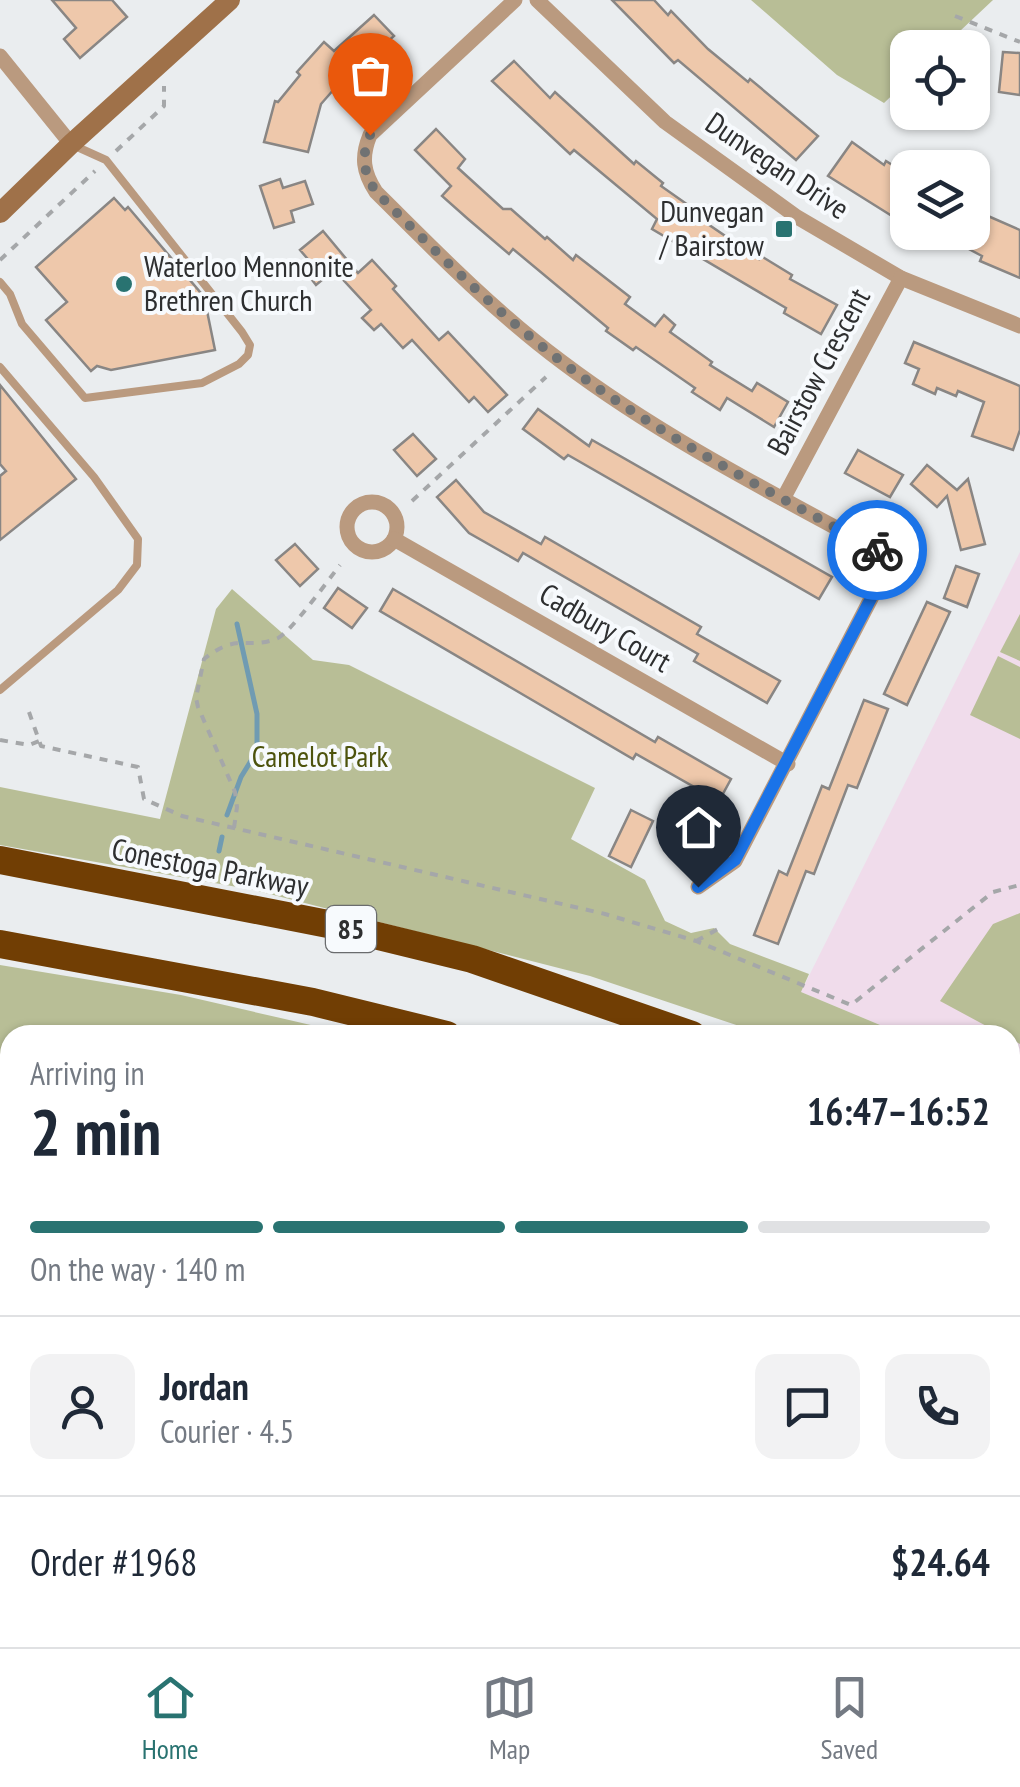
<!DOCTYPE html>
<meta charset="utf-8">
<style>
:root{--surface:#fff;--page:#f2f2f3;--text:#1f2937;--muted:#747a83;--line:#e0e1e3;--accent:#297371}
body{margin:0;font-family:"PT Sans Narrow",sans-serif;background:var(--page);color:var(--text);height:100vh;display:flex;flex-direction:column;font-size:38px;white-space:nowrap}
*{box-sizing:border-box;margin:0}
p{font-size:32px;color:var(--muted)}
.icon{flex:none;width:55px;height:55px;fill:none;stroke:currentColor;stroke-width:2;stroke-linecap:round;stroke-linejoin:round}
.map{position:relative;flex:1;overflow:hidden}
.details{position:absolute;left:0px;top:1025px;width:1020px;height:622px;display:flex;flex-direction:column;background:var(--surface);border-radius:30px 30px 0 0;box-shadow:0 2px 8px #0004}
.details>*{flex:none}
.fabs{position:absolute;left:890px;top:30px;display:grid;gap:20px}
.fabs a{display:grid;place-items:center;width:100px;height:100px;border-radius:20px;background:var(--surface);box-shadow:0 2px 8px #0004;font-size:50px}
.pin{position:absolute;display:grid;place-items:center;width:85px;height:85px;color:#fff;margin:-102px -42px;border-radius:50% 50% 50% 0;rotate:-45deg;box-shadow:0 0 10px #0007}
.pin .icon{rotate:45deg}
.courier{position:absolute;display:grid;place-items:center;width:100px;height:100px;margin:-50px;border:8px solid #1a73e8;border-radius:50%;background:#fff;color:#222;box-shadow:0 2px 12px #0007}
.overview em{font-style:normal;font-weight:700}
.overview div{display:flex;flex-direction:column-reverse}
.overview{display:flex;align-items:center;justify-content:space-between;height:170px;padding:0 30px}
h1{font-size:65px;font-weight:700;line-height:75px}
.bar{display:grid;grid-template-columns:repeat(4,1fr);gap:15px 10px;align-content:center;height:120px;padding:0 30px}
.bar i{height:12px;border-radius:8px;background:var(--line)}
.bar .selected{background:var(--accent)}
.bar p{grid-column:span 4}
.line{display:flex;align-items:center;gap:25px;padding:0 30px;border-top:2px solid var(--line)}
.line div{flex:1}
.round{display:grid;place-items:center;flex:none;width:105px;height:105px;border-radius:20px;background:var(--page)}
.tab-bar{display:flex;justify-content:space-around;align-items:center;height:140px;border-top:2px solid var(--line);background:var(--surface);font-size:28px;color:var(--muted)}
.tab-bar a{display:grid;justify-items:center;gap:5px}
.tab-bar .selected{color:var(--accent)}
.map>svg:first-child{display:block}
.built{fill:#d8e2ea}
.education{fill:#f0dceb}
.green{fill:#b8be96}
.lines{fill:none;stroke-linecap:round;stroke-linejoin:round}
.stream{stroke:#709bb2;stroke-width:5}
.building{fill:#eec8ab;stroke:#898684;stroke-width:2.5}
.path{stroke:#a5a7a9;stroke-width:4;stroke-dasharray:8 8;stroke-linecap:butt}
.lane{stroke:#ba9a7f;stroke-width:8}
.street{stroke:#ba9a7f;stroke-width:15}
.secondary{stroke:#9f7149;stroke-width:20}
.highway{stroke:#713e04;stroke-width:28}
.done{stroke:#707273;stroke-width:10;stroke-dasharray:0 18}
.route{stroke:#1a73e8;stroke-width:12}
.poi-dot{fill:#297371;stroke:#f7fafd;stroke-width:4}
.labels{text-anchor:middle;stroke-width:8;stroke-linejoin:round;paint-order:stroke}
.shield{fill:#f7fafd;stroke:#6a6c6e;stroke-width:2.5}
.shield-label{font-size:28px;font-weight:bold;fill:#2e2f30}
.street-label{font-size:30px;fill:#2e2f30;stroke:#f7fafd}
.poi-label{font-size:30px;fill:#2e2f30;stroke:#f7fafd;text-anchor:end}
.park-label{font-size:30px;fill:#4d530d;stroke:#f7fafd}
</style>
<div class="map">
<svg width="1020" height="1647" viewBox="0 0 1020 1647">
<rect width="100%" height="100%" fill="#eaedef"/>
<!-- built -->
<polygon class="built" points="0,1168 10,1175 10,1549 0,1558"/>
<!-- education -->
<polygon class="education" points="1020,552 1020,1090 1010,1085 1010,1035 904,1035 801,992"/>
<!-- green -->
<g class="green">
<polygon points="751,0 993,0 943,47 908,48 907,81 884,103 837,75"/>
<polygon points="232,589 313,660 349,665 595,788 571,839 645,880 665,921 691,933 714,928 730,944 809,974 801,992 904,1035 766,1035 590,976 254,890 0,845 0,787 160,819 216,609"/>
<polygon points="1020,614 1020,661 1000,652"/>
<polygon points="998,656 1020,667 1020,739 970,715"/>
<polygon points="1020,913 1020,1044 1010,1039 1010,1035 1003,1035 940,1001 993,924"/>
<polygon points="0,965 181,995 354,1035 10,1035 10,1175 0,1168"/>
<polygon points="1010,1085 1020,1090 1020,1150 1010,1145"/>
<polygon points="1010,1293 1020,1299 1020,1647 522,1647 508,1639 495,1638 1010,1638"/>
<polygon points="10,1549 10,1638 467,1638 444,1647 0,1647 0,1558"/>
</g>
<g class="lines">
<!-- stream -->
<g class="stream">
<polyline points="227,815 241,777 257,751 257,714 237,624"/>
<polyline points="219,851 222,837"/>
<polyline points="407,1638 407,1647"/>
</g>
</g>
<!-- building -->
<g class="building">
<polygon points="52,0 112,0 127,17 80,58 64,39 76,28"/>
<polygon points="612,0 654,0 668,15 671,11 708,49 748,82 750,79 818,136 796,160 678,60 674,63"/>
<polygon points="374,15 394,36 367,60 363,56 321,104 308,152 264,142 275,101 278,102 300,75 297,72 324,42 334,51"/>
<polygon points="1003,52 1020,53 1020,95 999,92"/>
<polygon points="514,61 550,98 555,92 634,164 636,161 663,183 661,186 705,217 702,220 759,259 761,256 792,275 790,279 837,305 821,334 784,313 786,308 652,229 657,219 574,150 570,154 492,81"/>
<polygon points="436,129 465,159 458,168 503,209 511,209 545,239 547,237 573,260 576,255 630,297 625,304 655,326 664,315 675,325 670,332 712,362 710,365 752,391 757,383 788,402 774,427 727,398 720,410 692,392 695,388 636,347 633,350 606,331 608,328 513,249 509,254 468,219 442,196 451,186 415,150"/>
<polygon points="852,142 884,165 886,161 908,175 908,226 828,176"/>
<polygon points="280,179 283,188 305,181 313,204 291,211 294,222 274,228 260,186"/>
<polygon points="114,198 125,210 128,207 211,305 206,306 215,350 111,370 97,366 91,371 46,320 67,302 36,267"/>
<polygon points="972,209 1020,230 1020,278 980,261 982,256 937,232 972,232"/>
<polygon points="323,231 358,273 372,260 396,286 393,289 439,340 448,332 507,395 488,412 474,397 469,402 412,340 403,348 381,324 374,330 362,318 371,310 334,270 316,285 305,271 313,265 300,250"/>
<polygon points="914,342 1020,386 1020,430 1013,450 972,436 984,402 958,391 956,396 937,388 935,394 913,384 919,369 905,363"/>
<polygon points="0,385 76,479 0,540 0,476 6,471 0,464"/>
<polygon points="538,409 589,446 592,440 832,577 819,599 568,455 564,459 523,429"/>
<polygon points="413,434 436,459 417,476 394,450"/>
<polygon points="858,450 903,475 890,497 845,473"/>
<polygon points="927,465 957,490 968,479 985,544 961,550 947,496 937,507 911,484"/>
<polygon points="456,480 484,512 541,544 545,537 618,579 701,627 697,634 780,681 767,703 694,661 698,654 523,553 518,561 469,533 437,497"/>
<polygon points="295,544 318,569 300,586 276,560"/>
<polygon points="956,566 979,574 967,607 944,598"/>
<polygon points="338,588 367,608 352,628 324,608"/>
<polygon points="393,589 655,742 658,737 731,779 719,801 636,754 633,759 380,611"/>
<polygon points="927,602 950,612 907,705 884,694"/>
<polygon points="864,700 888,709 857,788 848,785 814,874 806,871 778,944 754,935 779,871 787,875 822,786 829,789"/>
<polygon points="631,810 653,821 631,867 609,856"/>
</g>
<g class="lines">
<!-- path -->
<g class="path">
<polyline points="955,16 1020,42"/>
<polyline points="116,151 164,106 164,86"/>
<polyline points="0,260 95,171"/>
<polyline points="412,501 546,377"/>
<polyline points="29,712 41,746 138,767 144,799 182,816 605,914 696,941 851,1005 993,892 1020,885"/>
<polyline points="0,740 29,745 39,741"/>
<path d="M234,828L237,807L235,792L198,707L196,698L204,659C239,631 248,651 278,638C291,632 329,579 340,565"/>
<polyline points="696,941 720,928"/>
</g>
<!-- lane -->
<g class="lane">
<polyline points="0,282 10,294 22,324 85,398 202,383 239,364 248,355 250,345 242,332 106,160 75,146"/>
<polyline points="0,367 94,477 138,539 137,565 118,590 0,690"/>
<polyline points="0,1209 10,1217"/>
<polyline points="0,1409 10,1396"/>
</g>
<!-- street -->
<g class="street">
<path d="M515,0L370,135C361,157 363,172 376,192C435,251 495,312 562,362C664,439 780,497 892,558L735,861L698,887"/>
<polyline points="537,0 665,122 797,217 901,278 1020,326"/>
<polyline points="0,56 71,144"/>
<polyline points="783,499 901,278"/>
<circle cx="372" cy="527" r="25"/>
<polyline points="394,539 788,764"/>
</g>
<!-- secondary -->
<polyline class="secondary" points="0,213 71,144 230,0"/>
<!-- highway -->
<g class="highway">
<polyline points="0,860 333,925 472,959 692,1035"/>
<polyline points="0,944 313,1002 447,1035"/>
<polyline points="1010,1176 1020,1181"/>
<polyline points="1010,1261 1020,1267"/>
</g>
</g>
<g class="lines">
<!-- done -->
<path class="done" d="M370,135C361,157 363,172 376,192C435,251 495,311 562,362C659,436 771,492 877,550"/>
<!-- route -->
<polyline class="route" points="698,887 735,860 892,558 877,550"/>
</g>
<!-- markers -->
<g class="poi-dot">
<rect x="774" y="219" width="20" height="20" rx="5"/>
<circle cx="124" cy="284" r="10"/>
</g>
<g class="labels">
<!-- shield labels -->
<rect class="shield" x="326" y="906" width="50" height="46" rx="8"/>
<g class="shield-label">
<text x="351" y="939">85</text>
</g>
<!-- street labels -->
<g class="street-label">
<text transform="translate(777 166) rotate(34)" y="10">Dunvegan Drive</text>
<text transform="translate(819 372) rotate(-62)" y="10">Bairstow Crescent</text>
<text transform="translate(605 628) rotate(30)" y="10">Cadbury Court</text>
<text transform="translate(210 868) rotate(11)" y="10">Conestoga Parkway</text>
</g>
<!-- poi labels -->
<g class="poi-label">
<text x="764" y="222">Dunvegan<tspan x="764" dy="34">/ Bairstow</tspan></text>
<text x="144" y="277" text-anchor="start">Waterloo Mennonite<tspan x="144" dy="34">Brethren Church</tspan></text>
</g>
<!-- park labels -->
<g class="park-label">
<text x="320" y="767">Camelot Park</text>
</g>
</g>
</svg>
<div class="fabs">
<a><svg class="icon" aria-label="locate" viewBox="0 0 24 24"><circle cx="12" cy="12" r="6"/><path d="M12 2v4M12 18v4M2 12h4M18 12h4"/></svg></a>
<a><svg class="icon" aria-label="layers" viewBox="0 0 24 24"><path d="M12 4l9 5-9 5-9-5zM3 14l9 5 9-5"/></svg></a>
</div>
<div class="pin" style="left:370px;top:135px;background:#ea580c"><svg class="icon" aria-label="bag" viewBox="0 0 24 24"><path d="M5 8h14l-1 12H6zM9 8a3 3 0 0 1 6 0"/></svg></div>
<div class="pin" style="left:698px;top:887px;background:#1f2937"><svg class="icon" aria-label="home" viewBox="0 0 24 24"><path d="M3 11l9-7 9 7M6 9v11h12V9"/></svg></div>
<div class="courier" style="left:877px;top:550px"><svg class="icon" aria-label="bike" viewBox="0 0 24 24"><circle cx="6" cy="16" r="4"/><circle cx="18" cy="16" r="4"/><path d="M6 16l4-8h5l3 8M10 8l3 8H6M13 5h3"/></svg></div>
<section class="details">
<div class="overview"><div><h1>2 min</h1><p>Arriving in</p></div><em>16:47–16:52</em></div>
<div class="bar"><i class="selected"></i><i class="selected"></i><i class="selected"></i><i></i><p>On the way · 140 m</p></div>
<div class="line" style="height:180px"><a class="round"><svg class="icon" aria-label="person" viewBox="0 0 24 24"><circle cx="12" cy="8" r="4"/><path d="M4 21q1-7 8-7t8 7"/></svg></a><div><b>Jordan</b><p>Courier · 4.5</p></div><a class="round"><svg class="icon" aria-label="chat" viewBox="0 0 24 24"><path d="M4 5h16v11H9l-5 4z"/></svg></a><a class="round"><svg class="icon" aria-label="phone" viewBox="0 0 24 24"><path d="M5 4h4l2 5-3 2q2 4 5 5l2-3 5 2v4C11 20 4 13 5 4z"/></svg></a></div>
<div class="line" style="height:130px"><div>Order #1968</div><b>$24.64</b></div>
</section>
</div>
<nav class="tab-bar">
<a class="selected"><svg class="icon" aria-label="home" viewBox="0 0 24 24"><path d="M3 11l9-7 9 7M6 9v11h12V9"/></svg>Home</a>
<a><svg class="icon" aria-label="map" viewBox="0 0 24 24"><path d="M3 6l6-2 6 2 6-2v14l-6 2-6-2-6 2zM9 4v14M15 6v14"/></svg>Map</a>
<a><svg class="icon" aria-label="saved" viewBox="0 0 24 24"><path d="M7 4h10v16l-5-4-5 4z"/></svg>Saved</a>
</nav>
